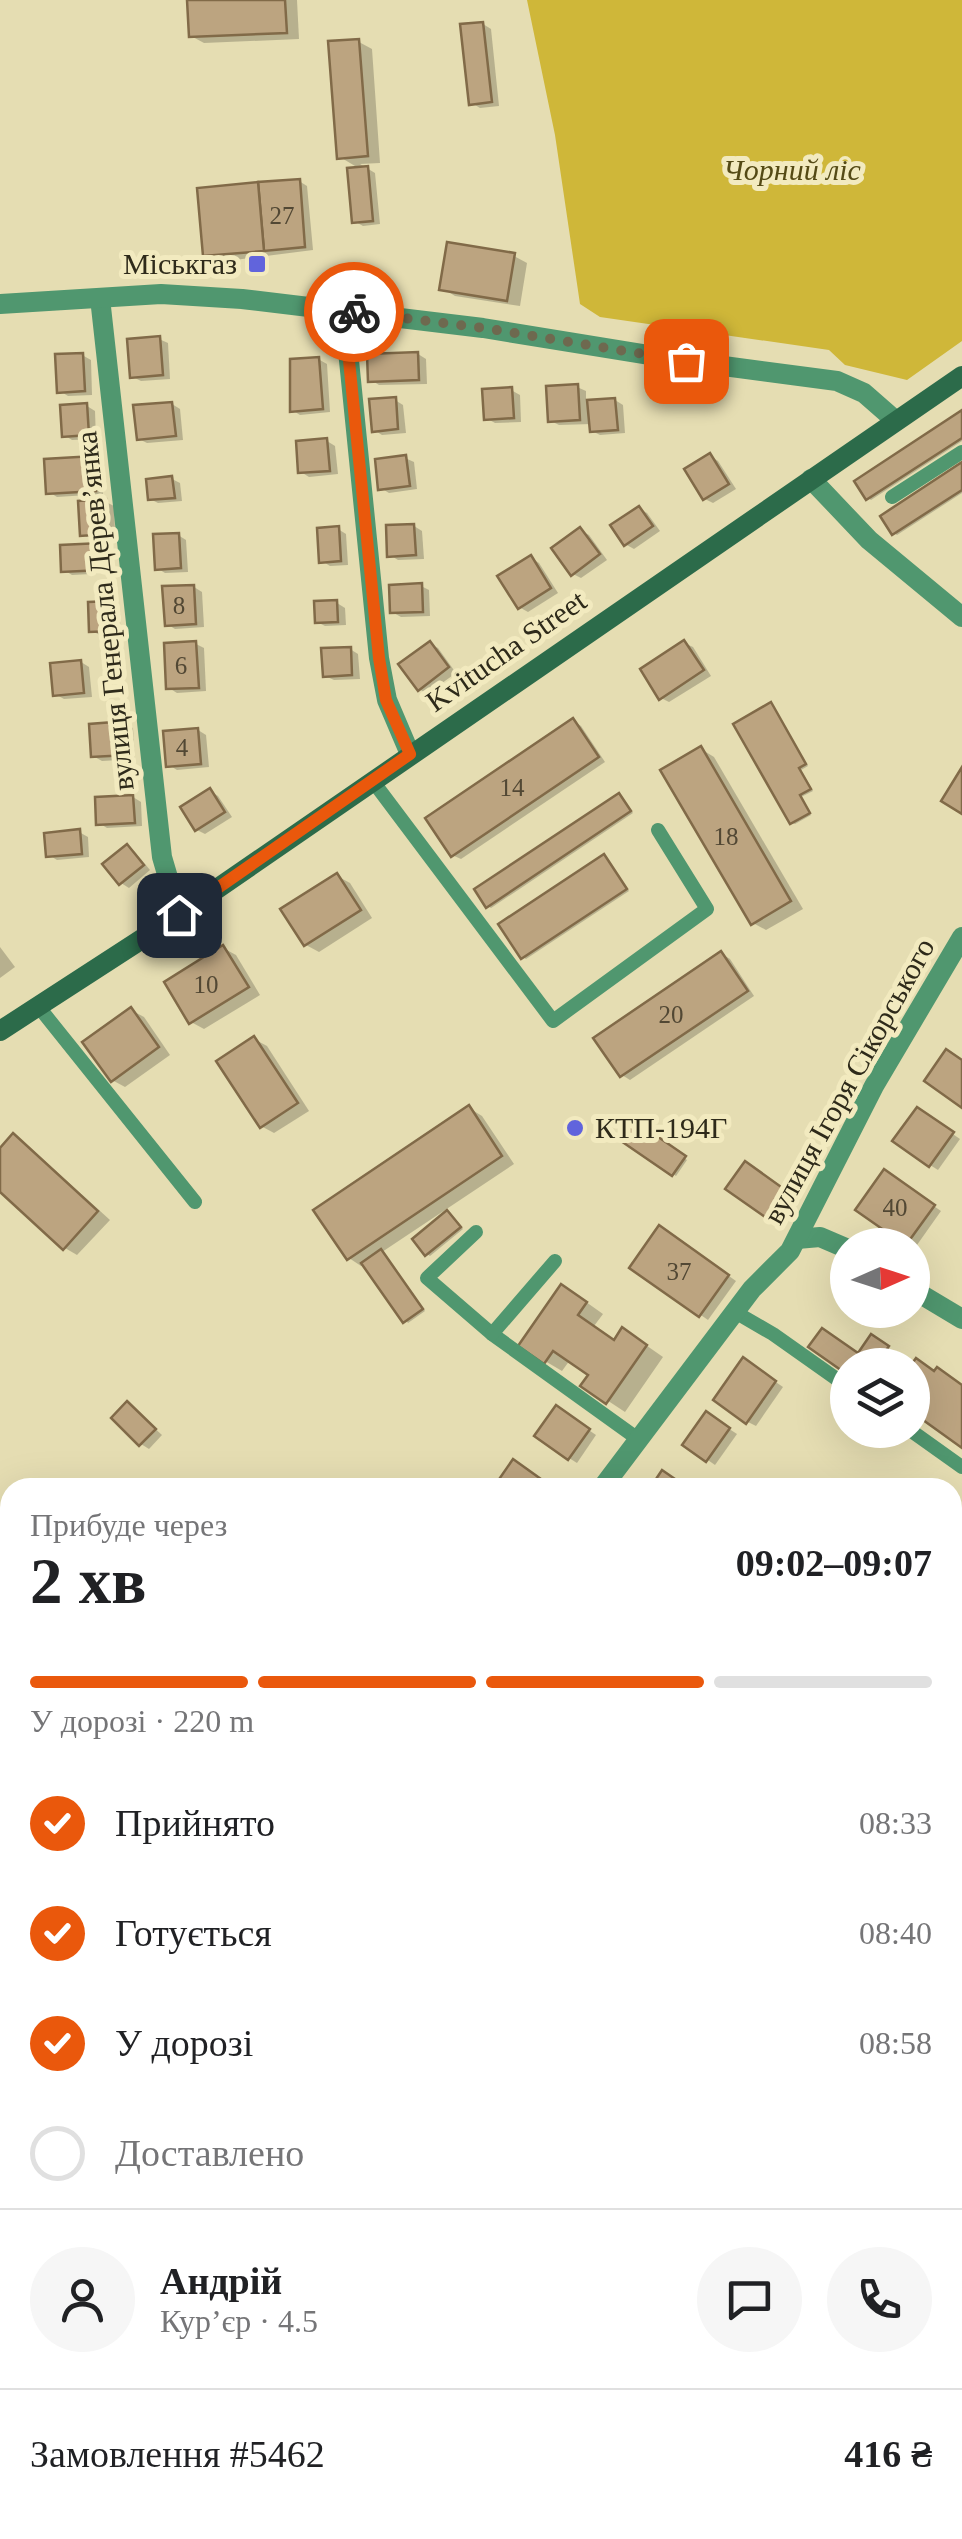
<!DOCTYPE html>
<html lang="uk">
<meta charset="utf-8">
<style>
:root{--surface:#fff;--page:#f6f6f6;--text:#202124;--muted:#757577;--line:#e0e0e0;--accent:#ea580c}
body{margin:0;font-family:Georgia,serif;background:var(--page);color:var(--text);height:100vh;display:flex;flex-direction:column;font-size:38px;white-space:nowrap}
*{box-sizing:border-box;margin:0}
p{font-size:32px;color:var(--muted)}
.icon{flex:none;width:55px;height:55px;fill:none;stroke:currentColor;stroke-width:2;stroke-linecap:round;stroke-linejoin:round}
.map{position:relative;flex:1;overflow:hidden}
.side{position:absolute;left:0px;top:1478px;width:962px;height:1062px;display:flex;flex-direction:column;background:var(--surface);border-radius:30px 30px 0 0;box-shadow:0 10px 40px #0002}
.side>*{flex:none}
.needle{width:65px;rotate:87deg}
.tools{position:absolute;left:830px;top:1228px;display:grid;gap:20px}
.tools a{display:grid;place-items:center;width:100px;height:100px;border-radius:50%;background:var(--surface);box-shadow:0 10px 40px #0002;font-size:50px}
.pin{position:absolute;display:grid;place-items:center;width:85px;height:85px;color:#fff;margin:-42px;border-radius:20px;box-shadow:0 5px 15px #0006}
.courier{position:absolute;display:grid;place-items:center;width:100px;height:100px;margin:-50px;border:8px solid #ea580c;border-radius:50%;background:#fff;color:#222;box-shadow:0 2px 12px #0007}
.summary em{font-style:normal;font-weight:600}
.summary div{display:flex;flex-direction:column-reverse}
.summary{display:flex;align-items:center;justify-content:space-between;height:170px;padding:0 30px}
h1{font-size:65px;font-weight:600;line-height:75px}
.bar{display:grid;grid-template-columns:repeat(4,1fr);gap:15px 10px;align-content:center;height:120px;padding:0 30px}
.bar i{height:12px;border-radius:8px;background:var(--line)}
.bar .current{background:var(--accent)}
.bar p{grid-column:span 4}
.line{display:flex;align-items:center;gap:25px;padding:0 30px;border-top:2px solid var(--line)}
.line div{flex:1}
.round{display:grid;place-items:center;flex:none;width:105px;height:105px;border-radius:52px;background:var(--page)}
ol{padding:0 30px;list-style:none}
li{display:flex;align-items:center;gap:30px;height:110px}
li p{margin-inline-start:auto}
li .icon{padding:10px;border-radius:50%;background:var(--accent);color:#fff;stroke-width:4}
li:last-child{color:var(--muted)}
li i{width:55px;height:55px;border:5px solid var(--line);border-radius:50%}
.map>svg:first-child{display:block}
.green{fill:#cfb739}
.shadow{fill:#0003}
.building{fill:#bca480;stroke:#816a48;stroke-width:2.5}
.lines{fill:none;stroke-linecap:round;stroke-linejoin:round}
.lane{stroke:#50976f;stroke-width:14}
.street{stroke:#50976f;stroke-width:20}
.secondary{stroke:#2c6b4a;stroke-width:20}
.done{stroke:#6e694f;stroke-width:10;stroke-dasharray:0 18}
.route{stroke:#ea580c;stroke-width:12}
.poi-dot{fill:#6164dc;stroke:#f2eabf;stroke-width:4}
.labels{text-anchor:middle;stroke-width:10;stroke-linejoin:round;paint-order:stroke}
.number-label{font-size:25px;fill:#524834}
.park-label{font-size:30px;font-style:italic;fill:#544a15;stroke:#f2eabf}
.poi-label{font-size:30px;fill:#2e2a1a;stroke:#f2eabf;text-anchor:end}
.street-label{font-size:30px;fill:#2e2a1a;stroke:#f2eabf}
</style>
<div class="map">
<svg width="962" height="2539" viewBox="0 0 962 2539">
<rect width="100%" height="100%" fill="#e5ddb2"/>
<!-- green -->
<polygon class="green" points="527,0 962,0 962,341 907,380 845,365 829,350 600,317 580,304 555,135"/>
<!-- shadow -->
<g class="shadow">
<polygon points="190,0 297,0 299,39 204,43 191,36"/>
<polygon points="483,24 491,29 499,106 480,108 472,103"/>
<polygon points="359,42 372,49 380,163 360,164 375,173 380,224 363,226 354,221 360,169 340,157"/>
<polygon points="299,181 307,186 313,250 219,262 206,255"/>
<polygon points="514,256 527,263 520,306 455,296 442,288"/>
<polygon points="159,339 168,343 170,379 141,381 133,377"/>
<polygon points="418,354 426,359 427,384 379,385 371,380"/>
<polygon points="82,355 91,360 92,395 68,396 60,391"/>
<polygon points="318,359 327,364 330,412 300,415 292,410"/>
<polygon points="577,387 586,391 586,403 615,400 623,405 625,433 600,435 592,431 592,424 559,425 551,421"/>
<polygon points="511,390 520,395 521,422 495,423 486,418"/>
<polygon points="395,400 403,405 406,433 382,435 374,430"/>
<polygon points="172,404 180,409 183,440 147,443 139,439"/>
<polygon points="87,406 95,411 96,439 72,440 64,435"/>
<polygon points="962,413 962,441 871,500 868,498"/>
<polygon points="327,441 335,446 338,474 309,477 301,472"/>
<polygon points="710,456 718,461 736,489 713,503 705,499"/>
<polygon points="405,458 414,462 417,489 389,493 381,488"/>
<polygon points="93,459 101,464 103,494 57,497 49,492"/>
<polygon points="962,465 962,493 897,535 894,533"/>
<polygon points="172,479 180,483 182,501 158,503 150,499"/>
<polygon points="106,502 114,506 115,531 87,533 87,537 82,534"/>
<polygon points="639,509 647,513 660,531 634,549 625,544"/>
<polygon points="414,526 422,531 424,559 398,560 390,555"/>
<polygon points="338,529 346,534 348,565 330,566 322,561"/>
<polygon points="580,530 589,535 607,560 581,578 573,574"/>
<polygon points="178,535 186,540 188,572 165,573 157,568"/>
<polygon points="101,545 109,550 110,573 72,575 64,570"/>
<polygon points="531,558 539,563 558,593 528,612 519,607"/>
<polygon points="421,586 429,590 430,616 401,617 392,612"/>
<polygon points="194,587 202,592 204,627 175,629 167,624"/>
<polygon points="337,603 345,608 346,625 325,626 317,622"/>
<polygon points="111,604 119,608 121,634 100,635 92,631"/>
<polygon points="684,643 693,647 711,676 669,702 661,698"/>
<polygon points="196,644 204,648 206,691 177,693 169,688"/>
<polygon points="430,644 438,648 456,673 427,694 419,689"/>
<polygon points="350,649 358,654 360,679 334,680 325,676"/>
<polygon points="81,662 89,667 92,697 64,699 55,694"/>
<polygon points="771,705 808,766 801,770 813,791 801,797 811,815 795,824 792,823"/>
<polygon points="573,721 581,726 605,762 461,859 452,855"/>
<polygon points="125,724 133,728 135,759 102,761 93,756"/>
<polygon points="198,730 206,735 209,767 177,770 169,765"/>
<polygon points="701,749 714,757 803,909 766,930 753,923"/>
<polygon points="210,791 218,796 232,817 205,834 197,830"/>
<polygon points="619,796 633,813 491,908 488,906"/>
<polygon points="133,797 141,802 142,826 107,828 99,823"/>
<polygon points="79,832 88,837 89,857 57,860 49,855"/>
<polygon points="127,847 135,852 150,870 129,888 121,883"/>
<polygon points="604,857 629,891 526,959 523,957"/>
<polygon points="337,876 350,883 372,918 319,952 306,945 284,910"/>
<polygon points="0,947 15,967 0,978"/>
<polygon points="223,948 236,955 260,995 204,1029 191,1022"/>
<polygon points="722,954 730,959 754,996 630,1080 622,1075"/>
<polygon points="131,1010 144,1017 170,1055 125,1087 112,1080"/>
<polygon points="254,1039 267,1046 309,1111 274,1133 261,1126"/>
<polygon points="469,1108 482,1116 514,1164 382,1252 425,1311 408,1323 364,1264 361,1266 349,1258"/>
<polygon points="925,1115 960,1139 938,1170 930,1165"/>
<polygon points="633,1122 687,1160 676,1176 622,1138"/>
<polygon points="14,1136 26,1144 110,1220 77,1255 65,1248 0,1188 0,1151"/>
<polygon points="746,1164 786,1192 769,1216 728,1188"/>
<polygon points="892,1177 941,1211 912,1252 912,1245 898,1245 892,1232"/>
<polygon points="451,1215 463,1229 430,1256 427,1254"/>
<polygon points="668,1233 736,1281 708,1320 632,1267"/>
<polygon points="579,1297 603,1314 594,1326 615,1342 640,1341 663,1357 625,1412 584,1385 591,1375 570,1360 562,1371 545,1361"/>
<polygon points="872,1338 890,1350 880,1365 848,1365 859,1356"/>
<polygon points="751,1365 783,1387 756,1426 748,1422"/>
<polygon points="128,1404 162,1435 149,1449 141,1444"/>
<polygon points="564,1413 596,1435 577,1463 569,1458"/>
<polygon points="714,1419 737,1434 715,1465 685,1444"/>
<polygon points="0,1575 10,1585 10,1643 0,1635"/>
<polygon points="952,2088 962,2094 962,2110 952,2123"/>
<polygon points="952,2327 962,2334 962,2362 954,2372"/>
<polygon points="765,2533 773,2537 775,2539 760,2539"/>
</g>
<!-- building -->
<g class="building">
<polygon points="187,0 285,0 287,33 189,37"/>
<polygon points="483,22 492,102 469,105 460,24"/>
<polygon points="359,39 368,156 337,159 328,41"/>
<polygon points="368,166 373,221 352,223 347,168"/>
<polygon points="300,179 305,247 264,251 258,182"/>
<polygon points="258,182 264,251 203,256 197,188"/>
<polygon points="447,242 515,253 507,301 439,290"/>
<polygon points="160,336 163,375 130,378 127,339"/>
<polygon points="418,352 419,380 368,382 367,354"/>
<polygon points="83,353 85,391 57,393 55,354"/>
<polygon points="319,357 323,409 290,412 290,359"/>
<polygon points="578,384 580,420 548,422 546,386"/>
<polygon points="512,387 514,418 484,420 482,389"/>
<polygon points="396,397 398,429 372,432 369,399"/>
<polygon points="615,398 618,430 590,432 587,400"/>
<polygon points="172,402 176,436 137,440 133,405"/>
<polygon points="87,403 89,435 62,437 60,405"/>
<polygon points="962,410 962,438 866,500 854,481"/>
<polygon points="327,438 330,471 298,473 296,441"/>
<polygon points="710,453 729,484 703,500 684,469"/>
<polygon points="406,455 410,486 378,490 375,459"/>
<polygon points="94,456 96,491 46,494 44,459"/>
<polygon points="962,462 962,490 892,535 880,516"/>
<polygon points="172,476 175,498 148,500 146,479"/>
<polygon points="106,499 108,534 80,536 78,501"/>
<polygon points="639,506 653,526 624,546 610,525"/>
<polygon points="414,524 416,555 387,557 386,525"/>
<polygon points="339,526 341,561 319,563 317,528"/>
<polygon points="580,527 600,554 571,576 551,548"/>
<polygon points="179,533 181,568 155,570 153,534"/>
<polygon points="101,543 103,570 61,572 60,545"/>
<polygon points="531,555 551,588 518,609 497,576"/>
<polygon points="422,583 423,612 390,613 389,585"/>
<polygon points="194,585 196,624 165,626 162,586"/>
<polygon points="337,600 338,622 315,623 314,601"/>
<polygon points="112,601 113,631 89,632 88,602"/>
<polygon points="684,640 704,670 659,700 640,669"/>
<polygon points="196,641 199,688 166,689 164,643"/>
<polygon points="430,641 449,667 418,691 398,664"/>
<polygon points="351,647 352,675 323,677 321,648"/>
<polygon points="81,660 84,693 53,696 50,663"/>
<polygon points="771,702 806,764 799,768 811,789 800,795 810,813 790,824 733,724"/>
<polygon points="573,718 599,757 451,857 425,818"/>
<polygon points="126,721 128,755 91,757 89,724"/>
<polygon points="198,728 201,764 166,767 163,731"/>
<polygon points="701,746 791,901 751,925 660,770"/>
<polygon points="962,767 962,814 941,801"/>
<polygon points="210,788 225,812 195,831 180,807"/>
<polygon points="619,793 631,811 486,908 474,889"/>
<polygon points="133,795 135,823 96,825 95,797"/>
<polygon points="80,829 82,854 46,857 44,833"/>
<polygon points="127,844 144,865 119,885 102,864"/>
<polygon points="604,854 627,889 521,959 498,924"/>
<polygon points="337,873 361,910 304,946 280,909"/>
<polygon points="223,945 249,987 189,1024 164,982"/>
<polygon points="721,951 748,991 620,1077 593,1038"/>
<polygon points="131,1007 159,1047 111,1082 82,1042"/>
<polygon points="254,1036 298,1103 260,1128 216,1061"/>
<polygon points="946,1049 962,1060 962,1108 924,1081"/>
<polygon points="469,1105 502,1156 347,1260 313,1210"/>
<polygon points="917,1107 954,1132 929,1167 892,1141"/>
<polygon points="632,1119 686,1156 672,1176 618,1139"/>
<polygon points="13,1133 98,1211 63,1250 0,1192 0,1148"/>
<polygon points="745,1161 784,1189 765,1217 725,1189"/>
<polygon points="884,1169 935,1205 906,1245 894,1245 884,1238 888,1233 855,1210"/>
<polygon points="447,1210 461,1227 425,1256 412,1239"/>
<polygon points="659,1225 729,1275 699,1317 629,1268"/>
<polygon points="381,1249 423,1309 403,1323 361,1263"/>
<polygon points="561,1284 587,1302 578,1315 614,1340 622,1327 647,1345 606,1404 580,1386 588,1375 553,1351 544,1364 518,1346"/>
<polygon points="822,1328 858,1353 871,1334 889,1346 876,1365 848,1365 848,1375 808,1347"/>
<polygon points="743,1357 776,1381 746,1424 713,1400"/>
<polygon points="916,1358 934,1371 937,1367 962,1385 962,1448 912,1412 911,1365"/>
<polygon points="127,1401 156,1429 139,1446 111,1418"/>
<polygon points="556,1405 590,1429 568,1460 534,1436"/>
<polygon points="706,1411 730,1428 706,1462 682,1445"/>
<polygon points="513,1459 552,1487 552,1488 493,1488"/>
<polygon points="662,1470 688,1488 650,1488"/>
<polygon points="952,1532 962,1539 962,1591 952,1585"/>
<polygon points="0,1579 10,1589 10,1636 4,1642 0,1638"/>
<polygon points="952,1760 962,1767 962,1814 952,1807"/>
<polygon points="0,1795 10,1802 10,1833 0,1827"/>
<polygon points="0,2243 10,2250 10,2280 5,2288 0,2285"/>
<polygon points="952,2325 962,2332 962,2364 952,2360"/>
<polygon points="234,2530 300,2530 304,2533 300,2539 228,2539"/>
<polygon points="587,2530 649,2530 657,2536 655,2539 600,2539"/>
<polygon points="835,2530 874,2530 878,2533 873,2539 828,2539"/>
</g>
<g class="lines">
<!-- lane -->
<g class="lane">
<polyline points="892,497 962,452"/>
<polyline points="372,780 553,1021 707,909 658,830"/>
<polyline points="38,1006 195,1202"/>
<polyline points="476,1232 427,1278 492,1334 638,1439"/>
<polyline points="735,1312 773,1334 848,1387"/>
<polyline points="492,1334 555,1261"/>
<polyline points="910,1430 962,1467"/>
</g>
<!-- street -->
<g class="street">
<polyline points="100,298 162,857 179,915"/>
<polyline points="0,304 161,294 242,299 483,328 686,361 837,381 864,393 896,421"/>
<polyline points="344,311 379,658 387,700 410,754"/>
<polyline points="811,479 869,540 962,617"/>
<polyline points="797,1239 820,1237 848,1249"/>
<polyline points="912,1289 962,1319"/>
<polyline points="602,1488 752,1289 790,1251 874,1086 962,937"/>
<polyline points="952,1686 962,1673"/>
<polyline points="952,2189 962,2176"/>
<polyline points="0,2358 10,2345"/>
<polyline points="351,2539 357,2530"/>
<polyline points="707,2539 713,2530"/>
</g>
<!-- secondary -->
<polyline class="secondary" points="0,1031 179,915 962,376"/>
</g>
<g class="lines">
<!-- done -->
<polyline class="done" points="354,312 484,328 686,361"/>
<!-- route -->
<polyline class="route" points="179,915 410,754 386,700 379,658 344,311 354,312"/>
</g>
<!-- markers -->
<g class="poi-dot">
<rect x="247" y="254" width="20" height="20" rx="5"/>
<circle cx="575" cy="1128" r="10"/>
</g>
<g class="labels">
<!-- number labels -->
<g class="number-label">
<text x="282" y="224">27</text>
<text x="179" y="614">8</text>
<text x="181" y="674">6</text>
<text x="182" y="756">4</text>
<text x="512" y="796">14</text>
<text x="726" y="845">18</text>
<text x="206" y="993">10</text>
<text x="671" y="1023">20</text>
<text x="895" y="1216">40</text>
<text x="679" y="1280">37</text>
</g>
<!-- park labels -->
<g class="park-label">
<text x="792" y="180">Чорний ліс</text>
</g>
<!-- poi labels -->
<g class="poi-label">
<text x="237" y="274">Міськгаз</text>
<text x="595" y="1138" text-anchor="start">КТП-194Г</text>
</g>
<!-- street labels -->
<g class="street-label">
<text transform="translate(105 611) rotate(-96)" y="10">вулиця Генерала Деревʼянка</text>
<text transform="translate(506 651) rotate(-35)" y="10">Kvitucha Street</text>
<text transform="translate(849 1081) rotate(-61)" y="10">вулиця Ігоря Сікорського</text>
</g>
</g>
</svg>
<div class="tools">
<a><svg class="needle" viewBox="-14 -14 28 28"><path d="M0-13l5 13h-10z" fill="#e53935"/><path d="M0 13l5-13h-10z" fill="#757577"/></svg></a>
<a><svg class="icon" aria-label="layers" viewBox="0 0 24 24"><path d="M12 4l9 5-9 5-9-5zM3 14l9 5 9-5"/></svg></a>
</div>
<div class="pin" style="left:686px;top:361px;background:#ea580c"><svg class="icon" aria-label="bag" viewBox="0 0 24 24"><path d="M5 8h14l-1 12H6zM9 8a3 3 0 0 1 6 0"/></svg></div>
<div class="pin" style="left:179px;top:915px;background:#1f2937"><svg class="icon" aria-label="home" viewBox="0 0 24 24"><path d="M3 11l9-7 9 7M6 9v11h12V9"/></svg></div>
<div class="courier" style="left:354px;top:312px"><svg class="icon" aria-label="bike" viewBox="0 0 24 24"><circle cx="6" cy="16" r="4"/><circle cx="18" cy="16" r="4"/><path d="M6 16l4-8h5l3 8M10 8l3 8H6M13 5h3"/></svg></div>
<section class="side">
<div class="summary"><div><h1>2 хв</h1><p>Прибуде через</p></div><em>09:02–09:07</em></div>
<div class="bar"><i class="current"></i><i class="current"></i><i class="current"></i><i></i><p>У дорозі · 220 m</p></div>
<ol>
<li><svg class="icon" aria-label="check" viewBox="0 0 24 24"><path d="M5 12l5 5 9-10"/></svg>Прийнято<p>08:33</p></li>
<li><svg class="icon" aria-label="check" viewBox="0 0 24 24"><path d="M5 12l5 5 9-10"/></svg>Готується<p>08:40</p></li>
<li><svg class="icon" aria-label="check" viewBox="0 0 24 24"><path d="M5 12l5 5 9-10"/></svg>У дорозі<p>08:58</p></li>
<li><i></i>Доставлено</li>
</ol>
<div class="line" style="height:180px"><a class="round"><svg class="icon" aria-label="person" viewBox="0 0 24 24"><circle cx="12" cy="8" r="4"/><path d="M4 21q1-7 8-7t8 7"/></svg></a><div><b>Андрій</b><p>Кур’єр · 4.5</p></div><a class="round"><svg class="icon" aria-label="chat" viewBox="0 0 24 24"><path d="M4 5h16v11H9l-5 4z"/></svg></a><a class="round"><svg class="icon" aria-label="phone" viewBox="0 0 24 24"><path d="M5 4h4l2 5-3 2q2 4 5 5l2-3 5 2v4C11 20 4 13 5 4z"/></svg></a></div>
<div class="line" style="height:130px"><div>Замовлення #5462</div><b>416 ₴</b></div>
</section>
</div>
